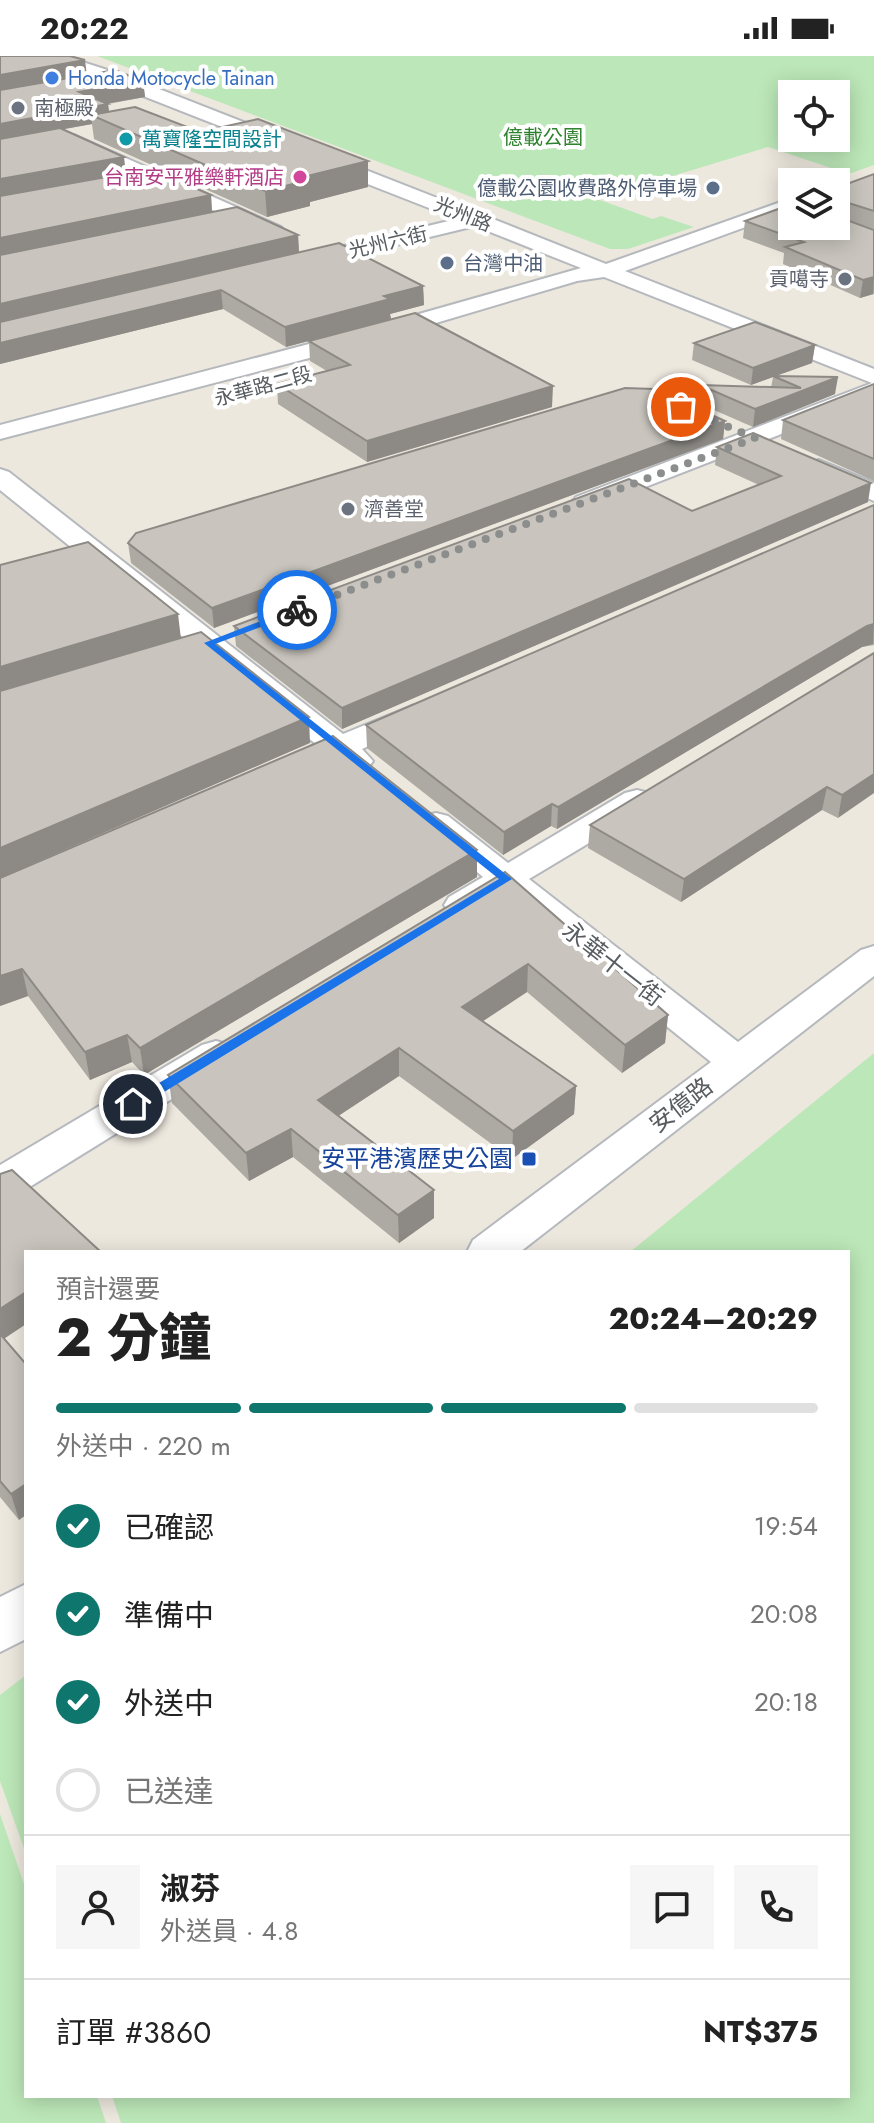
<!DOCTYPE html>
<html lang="zh-TW">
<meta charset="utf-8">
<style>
:root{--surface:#fff;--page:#f6f6f6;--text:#222;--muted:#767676;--line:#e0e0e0;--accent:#0f766e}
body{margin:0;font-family:Jost,"Noto Sans TC",sans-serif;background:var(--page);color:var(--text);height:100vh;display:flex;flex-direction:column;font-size:30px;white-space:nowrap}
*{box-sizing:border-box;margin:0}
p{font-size:26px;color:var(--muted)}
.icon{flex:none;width:44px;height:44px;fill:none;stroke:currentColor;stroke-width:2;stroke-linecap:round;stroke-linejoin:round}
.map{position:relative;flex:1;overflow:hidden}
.panel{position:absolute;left:24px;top:1194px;width:826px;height:848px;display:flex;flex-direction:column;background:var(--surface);border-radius:0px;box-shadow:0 4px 20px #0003}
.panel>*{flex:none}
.buttons{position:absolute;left:778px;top:24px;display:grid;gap:16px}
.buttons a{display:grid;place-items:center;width:72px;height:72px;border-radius:0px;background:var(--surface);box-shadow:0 4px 20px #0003;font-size:40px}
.pin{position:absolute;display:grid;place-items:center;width:68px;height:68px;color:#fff;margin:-34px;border:4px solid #fff;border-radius:50%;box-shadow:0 2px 8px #0007}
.courier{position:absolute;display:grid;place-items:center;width:80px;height:80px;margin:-40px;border:6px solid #1a73e8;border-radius:50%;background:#fff;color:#222;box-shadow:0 2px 10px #0007}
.head em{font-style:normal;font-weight:800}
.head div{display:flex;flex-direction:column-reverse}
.head{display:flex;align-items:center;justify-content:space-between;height:136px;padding:0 32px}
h1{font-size:52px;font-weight:800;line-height:60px}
.bar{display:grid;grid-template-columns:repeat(4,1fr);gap:12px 8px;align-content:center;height:96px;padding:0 32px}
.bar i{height:10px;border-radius:6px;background:var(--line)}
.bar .selected{background:var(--accent)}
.bar p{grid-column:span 4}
.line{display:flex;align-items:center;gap:20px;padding:0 32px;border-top:2px solid var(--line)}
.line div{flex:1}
.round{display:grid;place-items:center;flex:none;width:84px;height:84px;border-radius:0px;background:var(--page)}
ol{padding:0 32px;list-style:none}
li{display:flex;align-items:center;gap:24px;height:88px}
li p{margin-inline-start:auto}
li .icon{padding:8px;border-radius:50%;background:var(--accent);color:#fff;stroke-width:4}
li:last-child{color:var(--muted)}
li i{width:44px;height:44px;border:4px solid var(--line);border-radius:50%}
.status{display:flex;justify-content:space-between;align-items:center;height:56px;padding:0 40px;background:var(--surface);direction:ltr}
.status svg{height:22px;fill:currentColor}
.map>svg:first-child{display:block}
.green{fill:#bce7b8;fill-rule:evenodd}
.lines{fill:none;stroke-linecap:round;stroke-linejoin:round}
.minor-casing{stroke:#b5b8bd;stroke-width:4}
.minor{fill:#fff;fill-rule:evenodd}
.wall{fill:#ada9a3}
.shaded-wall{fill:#8d8a85}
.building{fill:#c9c5be;stroke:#8d8a85;stroke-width:2}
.route{fill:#1a73e8}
.done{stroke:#8c8e8d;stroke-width:8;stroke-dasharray:0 14.4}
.shop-dot{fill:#3f7fe0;stroke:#fff;stroke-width:3}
.worship-dot{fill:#6b7280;stroke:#fff;stroke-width:3}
.culture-dot{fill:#0f9aa8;stroke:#fff;stroke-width:3}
.hotel-dot{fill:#d1479c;stroke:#fff;stroke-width:3}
.service-dot{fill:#5c6f8a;stroke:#fff;stroke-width:3}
.transit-dot{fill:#1a4fb4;stroke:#fff;stroke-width:3}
.labels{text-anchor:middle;stroke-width:8;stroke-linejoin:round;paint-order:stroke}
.far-shop-label{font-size:20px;fill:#366cbe;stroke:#fff;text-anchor:start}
.far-worship-label{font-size:20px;fill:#5b616d;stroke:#fff;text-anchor:start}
.far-park-label{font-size:20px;fill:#30832e;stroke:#fff}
.far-culture-label{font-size:20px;fill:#0d838f;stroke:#fff;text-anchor:start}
.far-hotel-label{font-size:20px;fill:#b23c85;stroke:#fff;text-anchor:end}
.far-service-label{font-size:20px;fill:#4e5e75;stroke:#fff;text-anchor:end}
.far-street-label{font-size:20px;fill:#585d61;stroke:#fff}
.street-label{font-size:24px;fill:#585d61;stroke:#fff}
.transit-label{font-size:24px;fill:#164399;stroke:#fff;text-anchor:end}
</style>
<div class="status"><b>20:22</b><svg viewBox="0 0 49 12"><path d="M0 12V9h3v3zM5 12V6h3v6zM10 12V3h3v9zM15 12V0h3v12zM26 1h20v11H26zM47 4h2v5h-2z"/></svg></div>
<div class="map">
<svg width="874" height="2067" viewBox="0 0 874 2067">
<rect width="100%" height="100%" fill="#ede8de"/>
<!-- green -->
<g class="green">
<path d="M97,0H874V109L849,118L768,91L597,143L653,163L661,160L694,171L628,193H610ZM792,38H836V82H792Z"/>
<polygon points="874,997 874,2067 121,2067 112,2040 848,2040 848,1196 630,1196"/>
<polygon points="26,1619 26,1798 0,1725 0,1639"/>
<polygon points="0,1758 26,1834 26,2040 97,2040 106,2067 0,2067"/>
</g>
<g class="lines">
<!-- minor casing -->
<g class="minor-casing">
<g id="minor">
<polygon points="41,0 64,0 126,20 478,158 491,158 493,163 606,208 792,142 792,154 625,215 874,313 874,342 594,451 576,451 572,446 576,441 872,327 604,221 577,225 382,283 0,383 0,369 366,273 581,212 475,170 301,212 294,210 291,206 294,202 457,163"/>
<polygon points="74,79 281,171 284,175 274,181 267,179 68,88 65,84 68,80"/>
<polygon points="819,404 874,427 874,445 810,417 806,412 810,407"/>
<path d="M0,413L9,416L343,678L414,649L425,651L429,658L425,665L362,693L373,705L368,712C354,715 347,713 336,704C318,712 302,723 283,718L278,711L283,704L317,689L0,434Z"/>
<path d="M637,734L649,737L654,744L649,751L529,823L738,986L861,894L874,890V920L520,1196H467L473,1184L711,1006L504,839C486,850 472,862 449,857L444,849L449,841L483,821L419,767L424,760L436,757L448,760L508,807L625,737Z"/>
<polygon points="216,985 230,989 236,998 230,1007 15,1140 0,1145 0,1109 202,989"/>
<polygon points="26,1528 26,1583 0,1596 0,1541"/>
</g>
</g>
<!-- minor -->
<use href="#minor" class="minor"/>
</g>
<!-- wall -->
<g class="wall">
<polygon points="0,0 87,19 143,25 145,41 108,48 109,56 200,76 368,105 368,131 310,146 310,150 267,161 94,83 92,68 62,73 126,117 211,139 212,156 298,179 299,197 423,230 424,249 390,258 391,263 286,291 223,253 0,308"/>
<polygon points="874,118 874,173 837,160 874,174 874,238 860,242 783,208 784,197 743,182 745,165"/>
<polygon points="309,285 552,351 367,406 278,348 277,328 327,315 310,305"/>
<polygon points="694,287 815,289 812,307 775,320 835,338 753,371 698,347 700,329 771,332 773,321 751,329 692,304"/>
<polygon points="874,328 874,425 781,383 783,364"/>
<polygon points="725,365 723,383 214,572 131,507 128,487"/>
<polygon points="717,391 868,446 342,673 236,590 234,570 692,455 759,429 715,409"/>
<polygon points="874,449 874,589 862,591 557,773 551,770 503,799 367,692 366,669"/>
<polygon points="874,597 838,762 822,754 681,846 588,792 590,769"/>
<polygon points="477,794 477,821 144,1019 132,1006 90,1024 28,940 0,950 0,822"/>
<polygon points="505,816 668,959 665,987 622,1017 527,936 483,965 576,1030 574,1058 512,1103 399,1020 338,1060 434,1134 434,1162 399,1187 293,1101 249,1125 172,1047 168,1019"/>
<polygon points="0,1118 26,1196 26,1268 4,1283 19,1464 0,1441"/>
</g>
<!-- shaded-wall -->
<g class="shaded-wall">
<polygon points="85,4 87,20 0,35 0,19"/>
<polygon points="143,25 145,41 81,52 79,36"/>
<polygon points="108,48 110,64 91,59 92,68 0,85 0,68"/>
<polygon points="124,101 126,118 0,141 0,123"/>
<polygon points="368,105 368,131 310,146 310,150 267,161 265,135 303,121"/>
<polygon points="211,139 212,157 0,201 0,182"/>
<polygon points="839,144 837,160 836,162 836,149"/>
<polygon points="298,179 299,197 0,268 0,248"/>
<polygon points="874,221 873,238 860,242 863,224"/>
<polygon points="423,230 424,249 390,258 391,263 286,291 285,271 384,240"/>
<polygon points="221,234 223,253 0,308 0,287"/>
<polygon points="815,289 812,307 751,329 753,312"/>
<polygon points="838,321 835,338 753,371 755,353"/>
<polygon points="553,330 552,351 367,406 367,385"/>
<polygon points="725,365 723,383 214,572 212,552"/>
<polygon points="871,427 868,446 342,673 342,652"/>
<polygon points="178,558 181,583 0,638 0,611"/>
<polygon points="874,568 873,588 862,591 557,773 558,751 867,570"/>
<polygon points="309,661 310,687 0,822 0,792"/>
<polygon points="874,718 874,737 838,762 842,739"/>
<polygon points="827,731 822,754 681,846 684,823"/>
<polygon points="552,748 551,770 503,799 504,776"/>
<polygon points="477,794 477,821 144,1019 140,992"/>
<polygon points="528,908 527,936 462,979 462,951"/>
<polygon points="22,913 28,940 0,950 0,920"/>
<polygon points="668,959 665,987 622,1017 625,989"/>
<polygon points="127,979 132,1006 90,1024 85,996"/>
<polygon points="399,992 399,1020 320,1072 318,1044"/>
<polygon points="576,1030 574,1058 512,1103 513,1075"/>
<polygon points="291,1073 293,1101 249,1125 246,1097"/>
<polygon points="434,1134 434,1162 399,1187 398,1159"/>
<polygon points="26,1236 26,1268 0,1285 0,1253"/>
<polygon points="26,1428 26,1459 19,1464 11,1438"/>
</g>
<!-- building -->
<g class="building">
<polygon points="0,0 70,0 85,4 0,19"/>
<polygon points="115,14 143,25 79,36 108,48 0,68 0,34"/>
<polygon points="135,51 200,76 258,63 368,105 303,121 309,124 265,135 91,59"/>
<polygon points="60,72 124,101 0,123 0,83"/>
<polygon points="151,113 211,139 0,182 0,140"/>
<polygon points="874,118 874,155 839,144 836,149 836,132"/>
<polygon points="792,148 792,170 836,170 836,160 874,174 874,221 863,224 785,191 804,186 745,165"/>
<polygon points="237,151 298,179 0,248 0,199"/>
<polygon points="339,187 423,230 384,240 390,243 285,271 221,234 0,287 0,266"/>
<polygon points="415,257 553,330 367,385 277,328 350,309 309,285"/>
<polygon points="755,266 815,289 753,312 694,287"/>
<polygon points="773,320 838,321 755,353 700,329 801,332"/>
<polygon points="874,328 874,403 783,364"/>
<polygon points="625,332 654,333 725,365 212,552 128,487 136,477"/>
<polygon points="753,377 871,427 342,652 234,570 629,423 692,455 781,420 717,391"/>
<polygon points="874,449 874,568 867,570 558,751 552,748 504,776 366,669"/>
<polygon points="88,486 178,558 0,611 0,509"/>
<polygon points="201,576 309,661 0,792 0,635"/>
<polygon points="874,597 874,718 842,739 827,731 684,823 590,769"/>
<polygon points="333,680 477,794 140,992 127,979 85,996 22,913 0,920 0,822"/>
<polygon points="505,816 668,959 625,989 528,908 462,951 576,1030 513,1075 399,992 318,1044 434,1134 398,1159 291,1073 246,1097 168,1019"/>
<polygon points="12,1114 101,1196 26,1196 26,1236 0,1253 0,1118"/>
<polygon points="0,1278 26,1308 26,1428 11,1438 0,1425"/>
</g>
<!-- route -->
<polygon class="route" points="297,551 301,556 215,588 512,823 138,1052 129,1052 129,1045 499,823 204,587"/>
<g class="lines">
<!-- done -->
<polyline class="done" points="297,554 755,382 681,351"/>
</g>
<!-- markers -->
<circle class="shop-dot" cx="52" cy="22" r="8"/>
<g class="worship-dot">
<circle cx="18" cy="52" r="8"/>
<circle cx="845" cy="223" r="8"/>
<circle cx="348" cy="453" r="8"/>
</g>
<circle class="culture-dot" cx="126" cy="83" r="8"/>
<circle class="hotel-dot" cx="300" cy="121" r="8"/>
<g class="service-dot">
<circle cx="713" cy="132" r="8"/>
<circle cx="447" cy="207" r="8"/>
</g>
<rect class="transit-dot" x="521" y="1095" width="16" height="16" rx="4"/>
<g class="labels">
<!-- far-shop labels -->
<g class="far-shop-label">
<text x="68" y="29">Honda Motocycle Tainan</text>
</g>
<!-- far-worship labels -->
<g class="far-worship-label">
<text x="34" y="59">南極殿</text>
<text x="829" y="230" text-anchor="end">貢噶寺</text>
<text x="364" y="460">濟善堂</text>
</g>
<!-- far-park labels -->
<g class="far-park-label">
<text x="543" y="88">億載公園</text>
</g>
<!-- far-culture labels -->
<g class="far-culture-label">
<text x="142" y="90">萬寶隆空間設計</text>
</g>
<!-- far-hotel labels -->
<g class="far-hotel-label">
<text x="284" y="128">台南安平雅樂軒酒店</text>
</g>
<!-- far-service labels -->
<g class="far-service-label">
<text x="697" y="139">億載公園收費路外停車場</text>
<text x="463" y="214" text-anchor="start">台灣中油</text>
</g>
<!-- far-street labels -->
<g class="far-street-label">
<text transform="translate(463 158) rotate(22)" y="7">光州路</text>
<text transform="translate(388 186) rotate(-13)" y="7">光州六街</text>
<text transform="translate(263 330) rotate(-15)" y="7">永華路二段</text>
</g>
<!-- street labels -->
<g class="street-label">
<text transform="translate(613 908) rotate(38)" y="8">永華十一街</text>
<text transform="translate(681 1049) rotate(-38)" y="8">安億路</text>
</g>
<!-- transit labels -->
<g class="transit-label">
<text x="513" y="1111">安平港濱歷史公園</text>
</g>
</g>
</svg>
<div class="buttons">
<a><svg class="icon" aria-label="locate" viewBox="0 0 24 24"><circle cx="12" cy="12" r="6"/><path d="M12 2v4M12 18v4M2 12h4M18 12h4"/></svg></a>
<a><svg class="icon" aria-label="layers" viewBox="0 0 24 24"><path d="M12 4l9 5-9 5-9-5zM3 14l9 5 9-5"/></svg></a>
</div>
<div class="pin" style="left:681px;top:351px;background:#ea580c"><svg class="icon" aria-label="bag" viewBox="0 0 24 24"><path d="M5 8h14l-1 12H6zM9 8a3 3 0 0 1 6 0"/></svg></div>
<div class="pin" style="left:133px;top:1048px;background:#1f2937"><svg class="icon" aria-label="home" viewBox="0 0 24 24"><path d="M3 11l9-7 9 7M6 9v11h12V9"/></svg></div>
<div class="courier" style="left:297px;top:554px"><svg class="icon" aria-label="bike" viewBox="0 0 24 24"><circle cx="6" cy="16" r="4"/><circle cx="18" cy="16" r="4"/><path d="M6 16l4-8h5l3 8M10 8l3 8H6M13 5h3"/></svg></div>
<section class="panel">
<div class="head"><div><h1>2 分鐘</h1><p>預計還要</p></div><em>20:24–20:29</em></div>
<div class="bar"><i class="selected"></i><i class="selected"></i><i class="selected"></i><i></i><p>外送中 · 220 m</p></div>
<ol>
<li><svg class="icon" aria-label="check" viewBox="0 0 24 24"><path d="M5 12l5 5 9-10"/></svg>已確認<p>19:54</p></li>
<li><svg class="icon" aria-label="check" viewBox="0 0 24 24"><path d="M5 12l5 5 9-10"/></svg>準備中<p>20:08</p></li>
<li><svg class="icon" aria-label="check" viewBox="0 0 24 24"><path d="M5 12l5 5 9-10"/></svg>外送中<p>20:18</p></li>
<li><i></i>已送達</li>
</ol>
<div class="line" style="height:144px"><a class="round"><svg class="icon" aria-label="person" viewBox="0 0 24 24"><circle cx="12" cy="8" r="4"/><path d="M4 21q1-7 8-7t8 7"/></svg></a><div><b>淑芬</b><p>外送員 · 4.8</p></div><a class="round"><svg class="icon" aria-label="chat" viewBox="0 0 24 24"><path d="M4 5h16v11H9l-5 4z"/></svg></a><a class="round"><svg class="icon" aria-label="phone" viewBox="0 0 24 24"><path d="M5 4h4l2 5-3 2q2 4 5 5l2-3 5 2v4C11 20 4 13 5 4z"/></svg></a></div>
<div class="line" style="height:104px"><div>訂單 #3860</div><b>NT$375</b></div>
</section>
</div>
